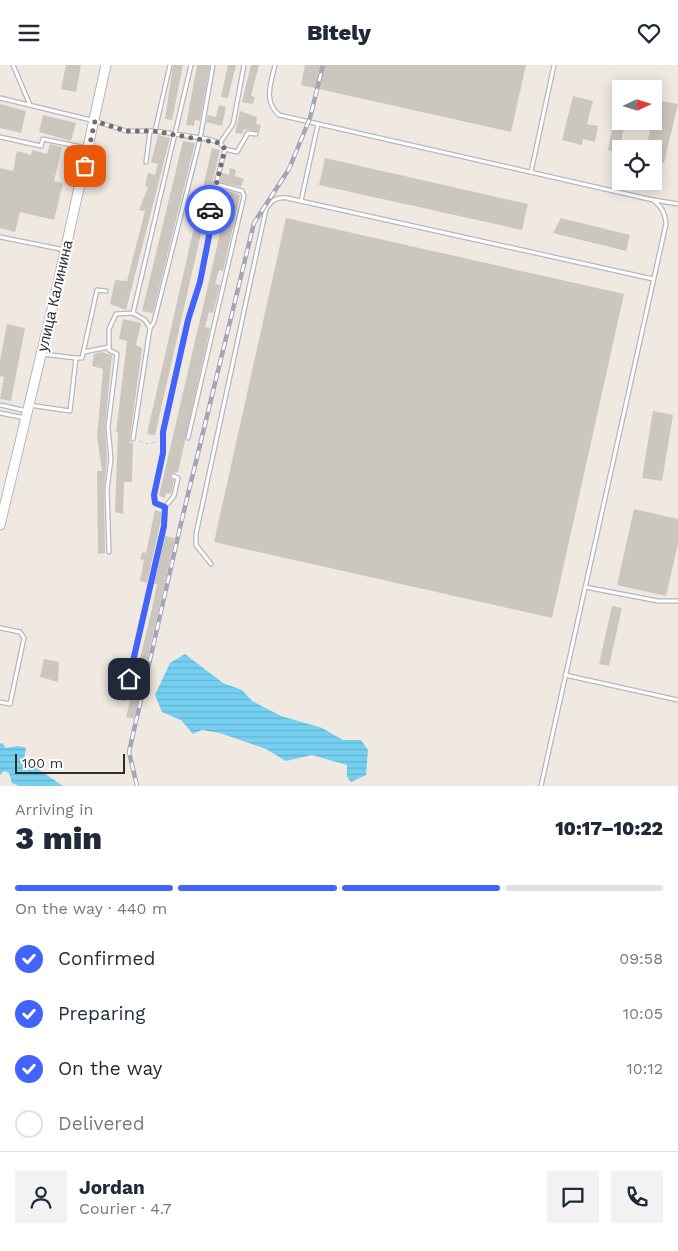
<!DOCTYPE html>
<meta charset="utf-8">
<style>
:root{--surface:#fff;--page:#f2f2f3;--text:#1f2937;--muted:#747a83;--line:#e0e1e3;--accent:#4264fb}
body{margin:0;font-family:"Work Sans",sans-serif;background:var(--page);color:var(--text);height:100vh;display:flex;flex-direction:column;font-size:19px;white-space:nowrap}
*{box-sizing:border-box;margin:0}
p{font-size:16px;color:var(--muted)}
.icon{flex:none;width:28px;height:28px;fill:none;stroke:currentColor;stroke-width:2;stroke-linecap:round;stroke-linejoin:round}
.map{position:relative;height:721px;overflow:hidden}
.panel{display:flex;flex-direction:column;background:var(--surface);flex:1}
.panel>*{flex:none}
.needle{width:32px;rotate:86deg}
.tools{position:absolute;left:612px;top:15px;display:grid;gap:10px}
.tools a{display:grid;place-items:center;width:50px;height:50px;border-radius:0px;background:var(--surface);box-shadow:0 2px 12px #0003;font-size:25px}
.scale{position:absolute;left:15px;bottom:12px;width:110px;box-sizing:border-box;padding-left:5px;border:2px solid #2e2e2e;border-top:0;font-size:14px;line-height:18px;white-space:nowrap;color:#2e2e2e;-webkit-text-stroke:4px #fff;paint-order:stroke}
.pin{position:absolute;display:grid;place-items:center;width:42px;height:42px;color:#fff;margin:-21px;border-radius:10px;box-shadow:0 2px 8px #0006}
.courier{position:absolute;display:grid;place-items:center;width:50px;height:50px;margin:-25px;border:4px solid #4264fb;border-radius:50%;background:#fff;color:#222;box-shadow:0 1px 6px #0007}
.head em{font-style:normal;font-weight:800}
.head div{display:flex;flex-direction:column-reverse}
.head{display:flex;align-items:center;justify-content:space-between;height:85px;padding:0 15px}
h1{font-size:32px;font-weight:800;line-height:38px}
.bar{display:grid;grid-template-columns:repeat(4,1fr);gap:8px 5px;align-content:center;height:60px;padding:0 15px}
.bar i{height:6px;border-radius:4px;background:var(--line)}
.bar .current{background:var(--accent)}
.bar p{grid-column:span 4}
.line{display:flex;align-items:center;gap:12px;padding:0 15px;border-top:1px solid var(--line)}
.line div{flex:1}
.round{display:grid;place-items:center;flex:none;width:52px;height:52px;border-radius:0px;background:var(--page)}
ol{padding:0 15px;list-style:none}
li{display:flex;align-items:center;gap:15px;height:55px}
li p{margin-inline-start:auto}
li .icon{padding:5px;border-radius:50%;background:var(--accent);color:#fff;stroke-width:4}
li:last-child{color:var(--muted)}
li i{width:28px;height:28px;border:2px solid var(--line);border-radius:50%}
header{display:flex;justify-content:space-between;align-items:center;height:65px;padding:0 15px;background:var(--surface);font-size:22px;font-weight:800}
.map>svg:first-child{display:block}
.water{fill:url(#water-rules)}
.building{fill:#cbc7bf}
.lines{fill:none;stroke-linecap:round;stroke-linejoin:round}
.lane-casing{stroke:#b4b7c1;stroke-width:5.5}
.secondary-casing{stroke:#b4b7c1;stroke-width:11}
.path{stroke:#c9c9c9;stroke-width:1;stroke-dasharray:4 2.5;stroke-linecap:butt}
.lane{stroke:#fff;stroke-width:3}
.secondary{stroke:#fff;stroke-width:9}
.rail-casing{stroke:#a3a6b8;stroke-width:4.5}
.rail{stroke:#fff;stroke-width:2.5;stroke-dasharray:8;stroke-linecap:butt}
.done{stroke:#726f6d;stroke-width:5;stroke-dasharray:0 9}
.route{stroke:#4264fb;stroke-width:6}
.labels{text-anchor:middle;stroke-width:4;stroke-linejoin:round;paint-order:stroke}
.street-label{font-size:15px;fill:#2e2e2e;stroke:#fff}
</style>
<header><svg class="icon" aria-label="menu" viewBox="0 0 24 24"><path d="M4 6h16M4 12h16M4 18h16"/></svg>Bitely<svg class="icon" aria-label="heart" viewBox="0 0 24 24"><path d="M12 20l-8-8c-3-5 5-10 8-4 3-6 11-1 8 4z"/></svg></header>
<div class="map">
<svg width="678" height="721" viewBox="0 0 678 721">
<defs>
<pattern id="water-rules" width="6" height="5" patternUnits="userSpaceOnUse" patternTransform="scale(1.25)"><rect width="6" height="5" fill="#75cff0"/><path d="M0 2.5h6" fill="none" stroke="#66b2ce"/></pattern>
</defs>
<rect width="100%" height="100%" fill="#efe9e1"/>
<!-- water -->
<g class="water">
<polygon points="185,589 223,618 242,625 252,636 281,651 322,663 343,675 361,675 368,685 366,710 351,717 347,712 347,700 312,690 286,696 266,684 220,668 202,665 193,669 181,655 162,647 155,630 170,598"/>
<polygon points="2,678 6,683 18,681 26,683 24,694 38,695 41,699 38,704 63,721 19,721 12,718 9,708 4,706 0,710 0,679"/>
</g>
<!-- building -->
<g class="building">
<polygon points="66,0 81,0 76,27 61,24"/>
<polygon points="173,0 183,0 172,55 165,54"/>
<polygon points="197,0 210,0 200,56 195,55 194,61 186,60"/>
<polygon points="228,0 236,0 228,33 221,32"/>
<polygon points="251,0 259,0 251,31 255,32 253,39 242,37"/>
<polygon points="305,0 526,0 511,67 301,20"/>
<polygon points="573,31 593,36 587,59 598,61 595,77 583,74 582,80 562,75"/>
<polygon points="618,32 621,32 621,56 625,56 619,88 608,85"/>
<polygon points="656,35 678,39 664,98 654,96 654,84 646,84 652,56 654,56"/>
<polygon points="0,39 26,46 21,68 0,63"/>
<polygon points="219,40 226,42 222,61 206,57 208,50 216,52"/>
<polygon points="240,46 257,52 256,59 261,60 259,67 244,64 242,69 235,68"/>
<polygon points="43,50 76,58 71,76 39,67"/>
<polygon points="158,70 170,73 126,245 110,239 115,215 127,216 145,146 139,145 148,122 145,121 148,108 155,110 158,99 151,97"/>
<polygon points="183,76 195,78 153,248 142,246"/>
<polygon points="50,79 62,82 54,116 63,118 54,155 20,147 15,167 0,163 0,103 13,106 17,86 31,90 32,85 47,89"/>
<polygon points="212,83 220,85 155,370 147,369"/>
<polygon points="325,93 528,139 522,165 319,120"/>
<polygon points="230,103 236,105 235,111 244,114 241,122 220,117 222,108 229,110"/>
<polygon points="218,123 239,129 240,131 223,206 219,205 215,219 220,220 213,248 209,247 205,262 210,263 178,407 170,409 170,413 174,415 171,429 166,428 165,433 159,431 228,134 216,131"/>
<polygon points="286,153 624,229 552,553 214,477"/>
<polygon points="561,153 630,170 626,186 553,168"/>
<polygon points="123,254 141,258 136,280 142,283 130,373 130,378 133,378 132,417 124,417 123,449 115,447 118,367 116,367 127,276 119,274"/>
<polygon points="7,259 25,263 11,336 0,334 4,312 0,311 0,296"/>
<polygon points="101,287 112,290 105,362 107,394 104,424 105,488 98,489 97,406 102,406 97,371 103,304 92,301 94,289"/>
<polygon points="653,346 673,350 662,416 642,413"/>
<polygon points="634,444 678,454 678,479 666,531 617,520"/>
<polygon points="155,445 161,447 161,455 147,518 140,516 144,495 140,494 142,487 146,488"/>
<polygon points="165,471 175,473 134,654 126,652 152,544 157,519 154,519"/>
<polygon points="612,541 622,543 609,601 599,599"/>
<polygon points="44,594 59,597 58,617 40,612"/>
</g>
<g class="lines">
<!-- lane casing -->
<g class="lane-casing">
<g id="lane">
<polyline points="13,0 30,40"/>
<path d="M275,0C271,18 263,36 279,50L653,135C662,142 665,148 666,159L541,721"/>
<polyline points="0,33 95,56 126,66 155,66 208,74 220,78 225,84 210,142 211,161 200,217 188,255 163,367 163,388 154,430 155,438 165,442 164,461 124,633"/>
<polyline points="155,66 170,0"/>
<polyline points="0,72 41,81 43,74 86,83"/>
<polyline points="220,78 233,59 244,0"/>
<polyline points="225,84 237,87 248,68 256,69"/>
<polyline points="146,97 150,66"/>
<polyline points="531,107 554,0"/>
<polyline points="654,135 678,139"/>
<polyline points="301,136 318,59"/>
<polyline points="0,172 65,185"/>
<polyline points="150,263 154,257 200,74 213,0"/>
<polyline points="84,287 109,282"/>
<polyline points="42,289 76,293"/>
<polyline points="0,340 27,346"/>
<polyline points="29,340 70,346 76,293 82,293 97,225 106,226"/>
<polyline points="0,348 25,353"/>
<polyline points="188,373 244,131 242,126 216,119"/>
<polyline points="133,374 150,263 145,255 133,248"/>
<polyline points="165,442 174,431 178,413 173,411"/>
<polyline points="109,487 107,424 111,394 108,362 117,289 109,285 109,264 116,249 133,248 191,0"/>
<path d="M211,499L196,480V469L266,144C272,135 276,132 287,133L653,214"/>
<polyline points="585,522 658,536 678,536"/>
<polyline points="0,563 20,567 24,573 10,639 0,637"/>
<polyline points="565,610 678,635"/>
</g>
</g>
<!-- secondary casing -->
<g class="secondary-casing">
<polyline id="secondary" points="0,460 55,232 106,0"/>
</g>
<!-- path -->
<polyline class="path" points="139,376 147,379 157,377"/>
<!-- lane -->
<use href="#lane" class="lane"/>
<!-- secondary -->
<use href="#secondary" class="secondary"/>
<!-- rail casing -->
<g class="rail-casing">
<polyline id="rail" points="137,721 129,687 182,454 254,158 289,104 310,53 323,0"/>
</g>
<!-- rail -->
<use href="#rail" class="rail"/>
</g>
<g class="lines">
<!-- done -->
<polyline class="done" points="85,101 95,56 126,66 154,66 220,78 225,84 210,145"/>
<!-- route -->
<polyline class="route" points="129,614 164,461 165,442 155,438 154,430 163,388 163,367 188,255 200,217 211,161 210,145"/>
</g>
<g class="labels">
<!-- street labels -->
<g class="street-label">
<text transform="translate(55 231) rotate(-77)" y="5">улица Калинина</text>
</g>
</g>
</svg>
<div class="tools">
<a><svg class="needle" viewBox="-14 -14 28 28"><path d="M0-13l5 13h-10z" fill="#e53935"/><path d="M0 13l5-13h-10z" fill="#747a83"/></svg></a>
<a><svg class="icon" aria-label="locate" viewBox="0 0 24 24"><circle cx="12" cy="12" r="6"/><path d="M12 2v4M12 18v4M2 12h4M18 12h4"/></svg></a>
</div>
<div class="scale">100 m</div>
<div class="pin" style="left:85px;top:101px;background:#ea580c"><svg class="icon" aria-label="bag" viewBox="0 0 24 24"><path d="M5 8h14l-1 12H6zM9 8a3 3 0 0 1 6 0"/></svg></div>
<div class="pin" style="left:129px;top:614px;background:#1f2937"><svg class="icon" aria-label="home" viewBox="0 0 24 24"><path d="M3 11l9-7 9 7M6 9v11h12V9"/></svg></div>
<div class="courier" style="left:210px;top:145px"><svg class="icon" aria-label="car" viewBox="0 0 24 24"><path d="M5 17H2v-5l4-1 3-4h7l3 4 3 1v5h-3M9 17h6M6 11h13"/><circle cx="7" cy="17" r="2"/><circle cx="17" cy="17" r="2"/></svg></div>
</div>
<section class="panel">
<div class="head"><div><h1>3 min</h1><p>Arriving in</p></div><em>10:17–10:22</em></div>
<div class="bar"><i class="current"></i><i class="current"></i><i class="current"></i><i></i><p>On the way · 440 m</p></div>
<ol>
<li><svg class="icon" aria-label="check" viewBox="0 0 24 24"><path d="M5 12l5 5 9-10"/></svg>Confirmed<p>09:58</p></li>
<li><svg class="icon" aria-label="check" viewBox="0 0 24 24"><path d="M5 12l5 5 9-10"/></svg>Preparing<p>10:05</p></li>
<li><svg class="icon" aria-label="check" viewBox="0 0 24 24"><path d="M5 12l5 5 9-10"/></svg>On the way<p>10:12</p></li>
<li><i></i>Delivered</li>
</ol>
<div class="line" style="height:90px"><a class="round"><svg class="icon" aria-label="person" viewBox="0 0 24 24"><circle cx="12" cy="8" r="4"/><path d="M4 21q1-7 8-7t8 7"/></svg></a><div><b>Jordan</b><p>Courier · 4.7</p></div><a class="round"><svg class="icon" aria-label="chat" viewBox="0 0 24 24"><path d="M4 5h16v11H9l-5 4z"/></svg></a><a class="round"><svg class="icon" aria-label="phone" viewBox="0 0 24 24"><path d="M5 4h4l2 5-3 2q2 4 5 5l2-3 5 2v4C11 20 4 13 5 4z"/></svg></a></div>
</section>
